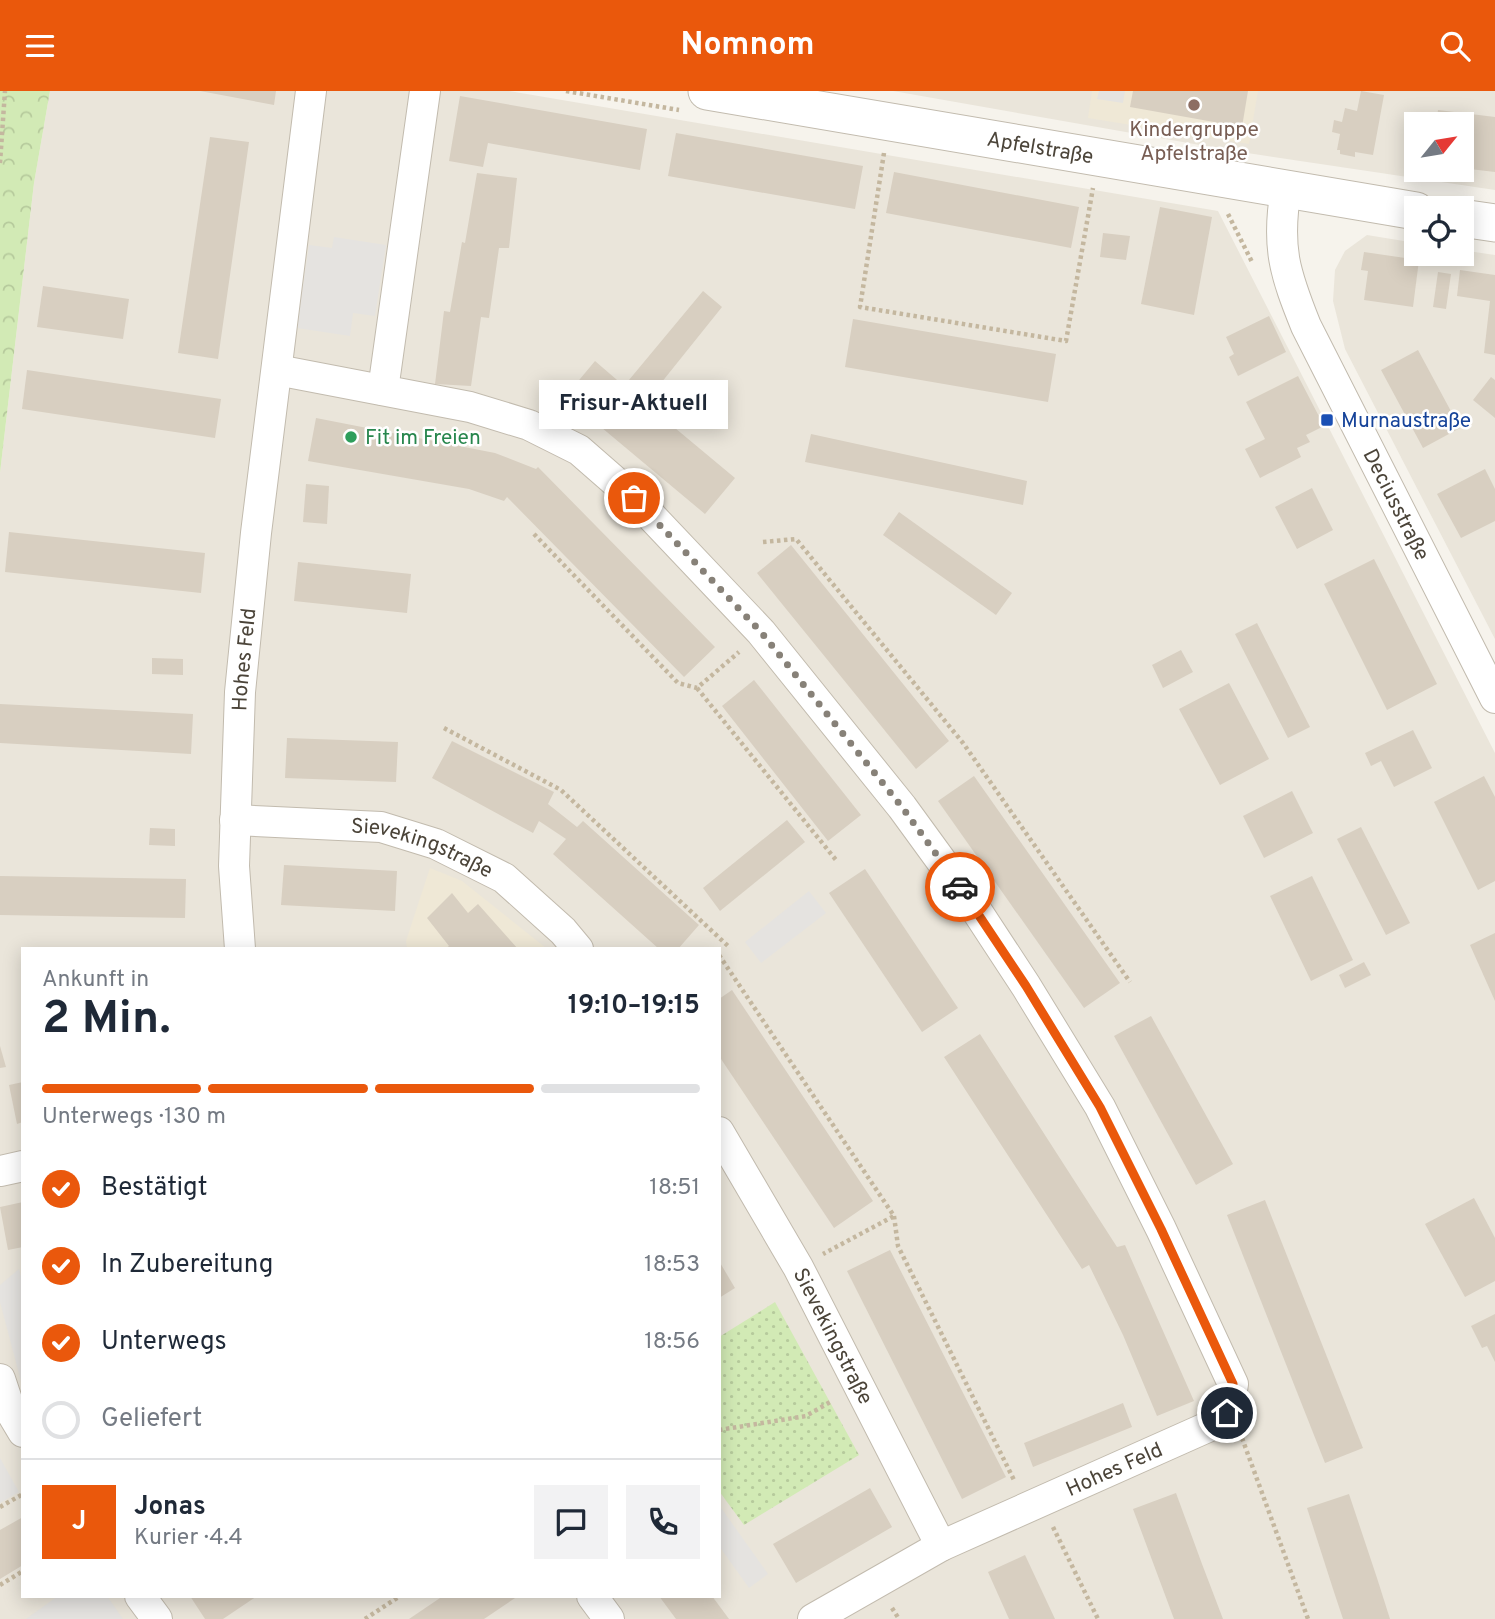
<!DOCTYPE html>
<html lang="de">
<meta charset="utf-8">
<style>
:root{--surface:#fff;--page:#f2f2f3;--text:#1f2937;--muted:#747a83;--line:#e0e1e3;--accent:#ea580c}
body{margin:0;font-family:Overpass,sans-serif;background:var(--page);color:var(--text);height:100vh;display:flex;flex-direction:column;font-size:26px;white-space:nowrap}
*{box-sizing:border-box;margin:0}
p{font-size:23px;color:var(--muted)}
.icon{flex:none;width:38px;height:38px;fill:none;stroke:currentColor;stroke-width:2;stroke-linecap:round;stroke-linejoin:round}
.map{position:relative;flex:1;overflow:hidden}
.details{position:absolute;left:21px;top:856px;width:700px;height:651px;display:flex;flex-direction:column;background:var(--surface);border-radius:0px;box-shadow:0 4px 18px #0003}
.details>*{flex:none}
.needle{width:46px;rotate:60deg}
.controls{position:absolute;left:1404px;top:21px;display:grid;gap:14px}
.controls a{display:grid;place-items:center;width:70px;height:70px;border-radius:0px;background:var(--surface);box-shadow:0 4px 18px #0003;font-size:35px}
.pin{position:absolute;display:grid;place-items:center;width:60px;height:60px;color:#fff;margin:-30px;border:4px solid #fff;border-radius:50%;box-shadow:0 2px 7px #0007}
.courier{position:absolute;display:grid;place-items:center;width:70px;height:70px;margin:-35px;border:5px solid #ea580c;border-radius:50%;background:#fff;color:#222;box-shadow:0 2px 9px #0007}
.bubble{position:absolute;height:49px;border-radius:0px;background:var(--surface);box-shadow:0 4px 18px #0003;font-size:23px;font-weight:700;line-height:49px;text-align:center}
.headline em{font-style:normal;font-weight:700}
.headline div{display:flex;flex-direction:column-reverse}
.headline{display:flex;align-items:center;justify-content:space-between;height:119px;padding:0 21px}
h1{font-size:46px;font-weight:700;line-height:52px}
.bar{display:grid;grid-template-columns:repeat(4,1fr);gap:10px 7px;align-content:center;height:84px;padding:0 21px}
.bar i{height:9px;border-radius:5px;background:var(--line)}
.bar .current{background:var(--accent)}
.bar p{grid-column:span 4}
.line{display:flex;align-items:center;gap:18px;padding:0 21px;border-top:2px solid var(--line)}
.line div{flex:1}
.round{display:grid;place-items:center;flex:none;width:74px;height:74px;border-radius:0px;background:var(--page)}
ol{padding:0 21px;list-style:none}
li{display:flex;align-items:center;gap:21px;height:77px}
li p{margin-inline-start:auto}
li .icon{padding:7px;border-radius:50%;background:var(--accent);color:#fff;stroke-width:4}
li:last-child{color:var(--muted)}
li i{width:38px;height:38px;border:4px solid var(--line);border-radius:50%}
header{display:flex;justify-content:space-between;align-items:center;height:91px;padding:0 21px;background:var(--accent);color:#fff;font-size:32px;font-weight:700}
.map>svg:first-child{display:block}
.residential{fill:#eae5da;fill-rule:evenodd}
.education{fill:#efe8d6}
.forest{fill:url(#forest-crowns)}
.park{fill:url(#park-dots)}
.parking{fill:#e5e3e0}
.building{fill:#d8cfc1}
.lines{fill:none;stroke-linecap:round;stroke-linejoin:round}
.minor-casing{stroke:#c2bbae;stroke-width:32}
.tertiary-casing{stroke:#c2bbae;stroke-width:39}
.path{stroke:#c4b79f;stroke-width:4.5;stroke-dasharray:3.5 3.5;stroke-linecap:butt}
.minor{stroke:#fff;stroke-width:30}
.tertiary{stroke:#fff;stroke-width:37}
.done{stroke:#878178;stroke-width:7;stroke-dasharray:0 12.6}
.route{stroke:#ea580c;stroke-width:9}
.education-dot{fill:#8d6e63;stroke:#fff;stroke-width:2.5}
.transit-dot{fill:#1a4fb4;stroke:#fff;stroke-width:2.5}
.leisure-dot{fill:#2e9e5b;stroke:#fff;stroke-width:2.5}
.labels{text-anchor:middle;stroke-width:5;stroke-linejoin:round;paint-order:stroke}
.education-label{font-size:21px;fill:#785e54;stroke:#fff}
.street-label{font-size:21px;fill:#4b4439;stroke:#fff}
.transit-label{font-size:21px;fill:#164399;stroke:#fff;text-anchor:start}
.leisure-label{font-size:21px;fill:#27864d;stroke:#fff;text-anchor:start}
</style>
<header><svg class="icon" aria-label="menu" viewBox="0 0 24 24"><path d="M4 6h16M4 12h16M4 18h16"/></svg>Nomnom<svg class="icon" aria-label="search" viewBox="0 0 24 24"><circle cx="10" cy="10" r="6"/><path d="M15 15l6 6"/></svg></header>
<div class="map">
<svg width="1495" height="1528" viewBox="0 0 1495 1528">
<defs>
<pattern id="forest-crowns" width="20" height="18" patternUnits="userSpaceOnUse" patternTransform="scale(1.75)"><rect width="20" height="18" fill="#d2eab5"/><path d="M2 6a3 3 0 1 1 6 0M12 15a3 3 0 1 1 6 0" fill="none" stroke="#b6ca9c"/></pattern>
<pattern id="park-dots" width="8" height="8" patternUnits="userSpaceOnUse" patternTransform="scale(1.75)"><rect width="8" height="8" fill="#d2eab5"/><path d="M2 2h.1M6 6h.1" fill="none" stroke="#b6ca9c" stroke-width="1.8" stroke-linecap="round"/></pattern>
</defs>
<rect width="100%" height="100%" fill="#f6f3ec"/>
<!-- residential -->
<g class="residential">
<path d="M50,0H509L1218,120L1495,662V1528H0V382L34,92ZM23,858H719V1505H23Z"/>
<path d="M893,0H1495V99L1234,60ZM1416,33H1461V79H1416Z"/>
<polygon points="1367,144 1416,152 1416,163 1461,163 1461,159 1495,164 1495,548 1345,258 1333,210 1335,179 1345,160"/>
</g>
<!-- education -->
<g class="education">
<polygon points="1092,0 1258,0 1249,53 1088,27"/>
<polygon points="430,777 462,790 546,857 407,857 406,850"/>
</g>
<!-- forest -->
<polygon class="forest" points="0,0 50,0 34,92 0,382"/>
<!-- park -->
<polygon class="park" points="775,1211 859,1364 744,1434 719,1400 719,1246"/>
<!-- parking -->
<g class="parking">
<polygon points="1099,0 1125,0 1123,12 1097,8"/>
<polygon points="334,146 386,154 375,225 353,222 350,245 297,237 309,154 332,157"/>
<polygon points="809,800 826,822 761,872 745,851"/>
<polygon points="19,1178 23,1193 23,1298 0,1211 0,1194"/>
<polygon points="0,1367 19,1401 0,1412"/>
<polygon points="719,1414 768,1483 749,1497 719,1455"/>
<polygon points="58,1505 107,1505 123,1528 26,1528"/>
</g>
<!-- building -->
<g class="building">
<polygon points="200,0 276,0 274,14"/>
<polygon points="1133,0 1248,0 1242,36 1130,16"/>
<polygon points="1361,0 1384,4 1373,64 1355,61 1355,66 1340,63 1340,59 1337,59 1340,43 1332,41 1334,29 1342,31 1345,17 1357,20"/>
<polygon points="460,5 647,38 640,79 488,52 483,76 449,70"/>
<polygon points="1438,19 1495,26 1495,81 1461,77 1461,33 1436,33"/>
<polygon points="676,42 863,75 855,118 668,85"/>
<polygon points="210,46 249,51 218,268 178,262"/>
<polygon points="894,81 1079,116 1071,157 886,122"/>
<polygon points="477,82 517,87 509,157 499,157 489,227 481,226 471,295 435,293 444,220 450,221 462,151 465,152"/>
<polygon points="1160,116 1212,126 1194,224 1141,213"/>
<polygon points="1103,142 1130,145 1126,169 1100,166"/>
<polygon points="1364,161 1419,169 1413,216 1364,209 1368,180 1361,179"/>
<polygon points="1460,179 1495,184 1495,264 1484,262 1490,210 1457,205"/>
<polygon points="1438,181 1451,183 1446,218 1433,216"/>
<polygon points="43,195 129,208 123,248 37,236"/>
<polygon points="703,200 722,216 645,312 735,387 705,423 565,306 595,270 624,295"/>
<polygon points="1269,225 1286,261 1238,285 1229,266 1234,263 1226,246"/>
<polygon points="853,228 1056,263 1048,311 845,276"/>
<polygon points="1418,259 1460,337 1423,357 1381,279"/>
<polygon points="27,279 221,308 215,347 22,318"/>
<polygon points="1298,285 1324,335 1306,344 1310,351 1297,357 1301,366 1260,387 1245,358 1265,348 1246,311"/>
<polygon points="1491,286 1495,289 1495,327 1473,309"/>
<polygon points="316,327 495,362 536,378 538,376 715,556 684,586 507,406 504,410 469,398 308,370"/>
<polygon points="811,343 1027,390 1023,414 805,371"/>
<polygon points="1485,378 1495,398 1495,430 1461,447 1437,403"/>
<polygon points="306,393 329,395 327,433 303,431"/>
<polygon points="1312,397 1333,439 1297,458 1275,416"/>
<polygon points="899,421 1012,502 996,524 883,444"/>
<polygon points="9,441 205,462 201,502 5,481"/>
<polygon points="791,454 949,650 916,678 757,482"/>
<polygon points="1374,468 1437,593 1387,619 1324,493"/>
<polygon points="298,471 411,483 407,522 294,510"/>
<polygon points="1257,532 1310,636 1288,647 1235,543"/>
<polygon points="1181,559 1193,581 1163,597 1152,574"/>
<polygon points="152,567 183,568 183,584 152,583"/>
<polygon points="754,589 861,724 828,750 722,615"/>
<polygon points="1229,592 1269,668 1220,694 1179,618"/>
<polygon points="0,613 193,623 191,663 0,652"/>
<polygon points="1413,639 1432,677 1394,696 1381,670 1371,675 1365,662"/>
<polygon points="287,647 398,651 396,691 285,687"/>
<polygon points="452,650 554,701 548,713 577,736 583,730 699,834 678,858 659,858 553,763 566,748 539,730 533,742 432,687"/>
<polygon points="974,685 1120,892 1084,917 938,710"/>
<polygon points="1484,685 1495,706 1495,790 1478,799 1434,711"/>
<polygon points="1292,700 1313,742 1264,767 1243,725"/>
<polygon points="787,729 805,751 720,820 703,797"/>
<polygon points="1361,736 1410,832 1386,844 1337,748"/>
<polygon points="150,737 175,738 175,755 149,754"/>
<polygon points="284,774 397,780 395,820 281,814"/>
<polygon points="865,778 958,917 922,941 829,802"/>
<polygon points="0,785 186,788 185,827 0,824"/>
<polygon points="1312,785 1353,869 1311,890 1270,805"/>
<polygon points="452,802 468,822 478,813 518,858 445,858 449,855 427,827"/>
<polygon points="1495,842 1495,910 1470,854"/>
<polygon points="1364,871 1371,884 1345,897 1339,884"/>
<polygon points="732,899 873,1110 834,1137 719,965 719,908"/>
<polygon points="1151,925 1233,1073 1196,1094 1114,945"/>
<polygon points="980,943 1117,1156 1125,1154 1194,1310 1157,1325 1123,1244 1089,1174 1082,1178 944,966"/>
<polygon points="0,955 6,976 0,977"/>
<polygon points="23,991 23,1031 17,1033 9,994"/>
<polygon points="1474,1107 1495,1147 1495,1190 1465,1206 1425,1133"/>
<polygon points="1265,1109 1363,1357 1325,1372 1227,1124"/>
<polygon points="23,1111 23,1156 8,1159 0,1116"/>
<polygon points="890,1159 1006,1386 962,1408 847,1180"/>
<polygon points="719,1170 735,1197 719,1207"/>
<polygon points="1495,1223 1495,1271 1487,1255 1482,1257 1471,1235"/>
<polygon points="1123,1312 1132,1336 1033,1376 1024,1352"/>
<polygon points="870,1397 892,1436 796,1492 773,1453"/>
<polygon points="1176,1402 1202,1473 1223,1528 1174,1528 1133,1418"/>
<polygon points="1349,1403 1377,1487 1390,1528 1343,1528 1334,1501 1307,1417"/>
<polygon points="23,1426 23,1474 0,1488 0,1439"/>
<polygon points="1025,1464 1055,1528 1009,1528 988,1481"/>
<polygon points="190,1505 257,1505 223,1528 205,1528"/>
<polygon points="443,1505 518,1505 484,1528 409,1528"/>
<polygon points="659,1505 712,1505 729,1528 676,1528"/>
</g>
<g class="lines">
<!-- minor casing -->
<g class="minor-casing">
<g id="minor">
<path id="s1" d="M1286,98C1276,156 1285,183 1306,235L1495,607"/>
<polyline points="277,279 470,316 529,334 579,359 634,407 761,541 902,716 969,808 1026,895 1100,1016 1161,1138 1233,1293 1228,1322 1210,1335 941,1455 813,1528"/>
<polyline points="383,299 425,0"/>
<path id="s2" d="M235,729L381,736L436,753L504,787L563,840L578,858"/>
<path id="s3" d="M240,858L234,775L240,601L256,442L311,0"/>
<path id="s4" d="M719,1041L798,1176L941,1455"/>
<polyline points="0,1080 23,1075"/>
<polyline points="0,1288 11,1321 23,1341"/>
<polyline points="140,1505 157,1528"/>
<polyline points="592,1505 609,1528"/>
</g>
</g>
<!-- tertiary casing -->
<g class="tertiary-casing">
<g id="tertiary">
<path id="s5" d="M707,0L1416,120"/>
<polyline points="1461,127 1495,132"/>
</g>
</g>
<!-- path -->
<g class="path">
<polyline points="566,0 679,19"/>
<polyline points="884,62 860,216 1066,250 1093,97"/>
<polyline points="0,72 5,0"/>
<polyline points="1228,123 1252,171"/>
<polyline points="534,443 678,592 697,597 739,561"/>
<polyline points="763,451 796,448 963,652 1130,891"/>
<polyline points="697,597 836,769"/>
<polyline points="444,637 561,699 728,855"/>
<polyline points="719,864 894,1125 823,1163"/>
<polyline points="894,1125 898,1155 1015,1391"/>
<polyline points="719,1339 806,1325 832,1310"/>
<polyline points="1242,1347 1308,1528"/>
<polyline points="0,1416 23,1403"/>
<polyline points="1053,1436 1098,1528"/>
<polyline points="0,1494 23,1480"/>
<polyline points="892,1517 899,1528"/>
<polyline points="365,1528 400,1505"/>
</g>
<!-- minor -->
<use href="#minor" class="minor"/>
<!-- tertiary -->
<use href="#tertiary" class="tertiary"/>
</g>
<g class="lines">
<!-- done -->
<polyline class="done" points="634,407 761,541 902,716 960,796"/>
<!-- route -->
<polyline class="route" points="960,796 1026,895 1100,1016 1161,1138 1233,1293 1227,1322"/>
</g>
<!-- markers -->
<circle class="education-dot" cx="1194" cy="14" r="7"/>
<rect class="transit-dot" x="1320" y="322" width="14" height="14" rx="3.5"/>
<circle class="leisure-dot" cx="351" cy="346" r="7"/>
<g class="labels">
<!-- education labels -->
<g class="education-label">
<text x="1194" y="45">Kindergruppe<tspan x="1194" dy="24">Apfelstraße</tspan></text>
</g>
<!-- street labels -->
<g class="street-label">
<text dy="7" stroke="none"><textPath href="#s5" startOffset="338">Apfelstraße</textPath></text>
<text dy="7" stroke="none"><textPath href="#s1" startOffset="341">Deciusstraße</textPath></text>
<text dy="7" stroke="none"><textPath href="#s3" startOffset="290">Hohes Feld</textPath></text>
<text dy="7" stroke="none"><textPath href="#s2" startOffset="191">Sievekingstraße</textPath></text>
<text dy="7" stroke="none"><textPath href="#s4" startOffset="234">Sievekingstraße</textPath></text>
<text transform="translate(1114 1378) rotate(-24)" y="7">Hohes Feld</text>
</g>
<!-- transit labels -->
<g class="transit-label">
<text x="1341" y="336">Murnaustraße</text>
</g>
<!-- leisure labels -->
<g class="leisure-label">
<text x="365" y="353">Fit im Freien</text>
</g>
</g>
</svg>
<div class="controls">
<a><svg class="needle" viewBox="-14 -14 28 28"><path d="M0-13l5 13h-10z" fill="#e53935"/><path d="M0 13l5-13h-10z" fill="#747a83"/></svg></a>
<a><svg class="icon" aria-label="locate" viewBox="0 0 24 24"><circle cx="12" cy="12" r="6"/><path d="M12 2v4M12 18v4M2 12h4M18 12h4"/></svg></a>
</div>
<div class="pin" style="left:634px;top:407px;background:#ea580c"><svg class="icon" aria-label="bag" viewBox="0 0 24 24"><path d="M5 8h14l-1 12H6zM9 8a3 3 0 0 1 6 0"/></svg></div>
<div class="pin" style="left:1227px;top:1322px;background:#1f2937"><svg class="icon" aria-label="home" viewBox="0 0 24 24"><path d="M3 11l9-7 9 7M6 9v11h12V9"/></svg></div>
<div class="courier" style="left:960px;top:796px"><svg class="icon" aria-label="car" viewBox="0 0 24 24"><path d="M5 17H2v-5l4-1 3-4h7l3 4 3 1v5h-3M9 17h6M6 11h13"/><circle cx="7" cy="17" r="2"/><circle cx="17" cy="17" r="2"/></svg></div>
<div class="bubble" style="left:539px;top:289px;width:189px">Frisur-Aktuell</div>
<section class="details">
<div class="headline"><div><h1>2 Min.</h1><p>Ankunft in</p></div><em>19:10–19:15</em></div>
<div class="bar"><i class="current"></i><i class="current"></i><i class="current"></i><i></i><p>Unterwegs · 130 m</p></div>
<ol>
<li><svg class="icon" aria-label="check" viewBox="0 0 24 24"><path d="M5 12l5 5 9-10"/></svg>Bestätigt<p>18:51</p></li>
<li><svg class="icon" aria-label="check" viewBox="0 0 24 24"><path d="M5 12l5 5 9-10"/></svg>In Zubereitung<p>18:53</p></li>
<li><svg class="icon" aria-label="check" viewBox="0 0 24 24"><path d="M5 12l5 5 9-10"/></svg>Unterwegs<p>18:56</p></li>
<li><i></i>Geliefert</li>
</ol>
<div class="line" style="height:126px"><b class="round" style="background:var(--accent);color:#fff">J</b><div><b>Jonas</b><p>Kurier · 4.4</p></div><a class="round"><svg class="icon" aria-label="chat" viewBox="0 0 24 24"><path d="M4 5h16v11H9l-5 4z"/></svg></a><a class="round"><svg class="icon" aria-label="phone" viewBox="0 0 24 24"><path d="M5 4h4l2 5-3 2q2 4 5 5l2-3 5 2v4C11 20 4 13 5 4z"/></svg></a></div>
</section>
</div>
